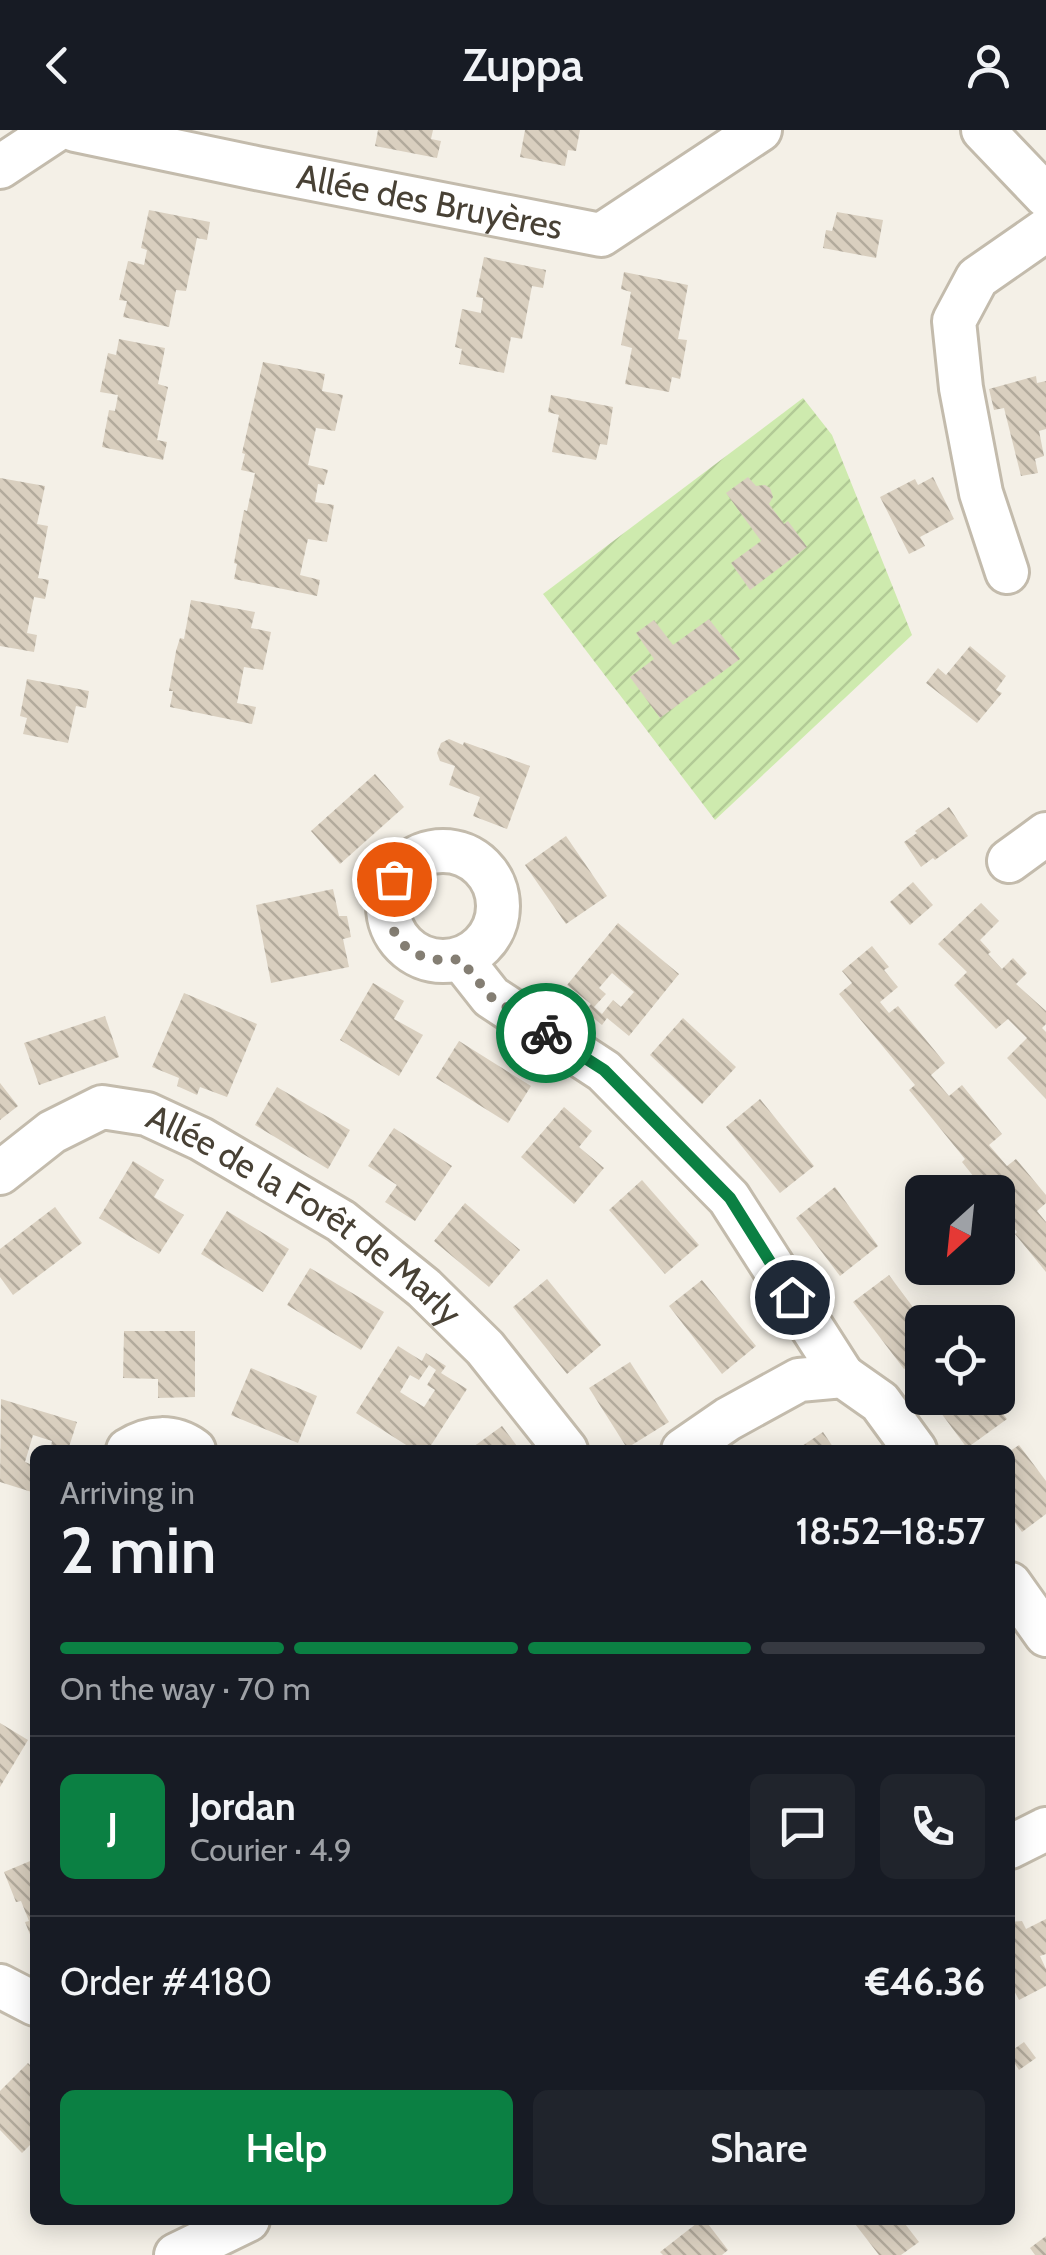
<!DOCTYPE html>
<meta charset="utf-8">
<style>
:root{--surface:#171b24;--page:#20242c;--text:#f1f3f6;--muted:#9ea1a6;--line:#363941;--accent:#0b8043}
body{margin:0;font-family:Cabin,sans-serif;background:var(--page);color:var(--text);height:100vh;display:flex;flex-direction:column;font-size:38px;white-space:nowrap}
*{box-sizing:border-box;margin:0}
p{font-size:32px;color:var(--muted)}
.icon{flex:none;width:55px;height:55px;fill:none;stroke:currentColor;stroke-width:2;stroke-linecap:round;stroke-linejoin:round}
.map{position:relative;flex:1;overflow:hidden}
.drawer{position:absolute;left:30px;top:1315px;width:985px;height:780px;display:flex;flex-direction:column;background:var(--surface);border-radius:15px;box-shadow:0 5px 25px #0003}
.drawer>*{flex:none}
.needle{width:65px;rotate:207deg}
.fabs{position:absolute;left:905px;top:1045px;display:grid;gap:20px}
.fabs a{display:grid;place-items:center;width:110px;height:110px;border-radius:15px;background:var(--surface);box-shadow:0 5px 25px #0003;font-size:50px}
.pin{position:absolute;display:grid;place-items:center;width:85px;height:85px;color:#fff;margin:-42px;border:5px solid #fff;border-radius:50%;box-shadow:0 2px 10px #0007}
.courier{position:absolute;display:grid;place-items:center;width:100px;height:100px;margin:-50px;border:8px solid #0b8043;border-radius:50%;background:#fff;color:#222;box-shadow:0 2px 12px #0007}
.summary em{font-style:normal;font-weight:600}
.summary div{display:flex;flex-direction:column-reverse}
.summary{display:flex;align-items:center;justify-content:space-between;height:170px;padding:0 30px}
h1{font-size:65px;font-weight:600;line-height:75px}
.bar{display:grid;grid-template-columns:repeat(4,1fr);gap:15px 10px;align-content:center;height:120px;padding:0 30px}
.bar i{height:12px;border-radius:8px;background:var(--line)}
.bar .selected{background:var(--accent)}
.bar p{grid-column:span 4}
.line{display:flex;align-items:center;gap:25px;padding:0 30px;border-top:2px solid var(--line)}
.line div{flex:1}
.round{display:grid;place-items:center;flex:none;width:105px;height:105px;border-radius:15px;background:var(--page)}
.action{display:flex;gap:20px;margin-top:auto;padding:20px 30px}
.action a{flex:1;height:115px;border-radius:15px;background:var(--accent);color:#fff;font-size:40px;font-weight:600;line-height:115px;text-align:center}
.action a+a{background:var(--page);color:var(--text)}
header{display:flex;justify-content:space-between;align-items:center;height:130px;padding:0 30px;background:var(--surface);font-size:45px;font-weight:600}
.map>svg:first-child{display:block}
.garden{fill:url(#garden-furrows)}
.building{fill:url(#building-back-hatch);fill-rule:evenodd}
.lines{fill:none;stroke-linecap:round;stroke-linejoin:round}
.minor-casing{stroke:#c3bbac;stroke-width:48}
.minor{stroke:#fff;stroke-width:42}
.done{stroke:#847e73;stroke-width:10;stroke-dasharray:0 18}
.route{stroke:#0b8043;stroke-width:12}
.labels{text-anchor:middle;stroke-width:9;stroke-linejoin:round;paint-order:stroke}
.street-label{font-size:35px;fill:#484135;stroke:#fff}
</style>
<header><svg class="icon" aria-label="back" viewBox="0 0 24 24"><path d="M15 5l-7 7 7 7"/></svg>Zuppa<svg class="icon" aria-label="person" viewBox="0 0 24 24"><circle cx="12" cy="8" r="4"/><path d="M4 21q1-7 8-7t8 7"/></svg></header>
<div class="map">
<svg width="1046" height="2125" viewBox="0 0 1046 2125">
<defs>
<pattern id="garden-furrows" width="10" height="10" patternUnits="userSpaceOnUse" patternTransform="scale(2.5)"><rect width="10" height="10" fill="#ceeaae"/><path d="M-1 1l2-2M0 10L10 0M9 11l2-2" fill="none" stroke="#b2ca96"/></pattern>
<pattern id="building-back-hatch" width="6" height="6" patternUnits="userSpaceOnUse" patternTransform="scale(2.5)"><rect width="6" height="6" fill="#d9cfbf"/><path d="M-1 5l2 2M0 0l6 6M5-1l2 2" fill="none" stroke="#b2aa9c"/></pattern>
</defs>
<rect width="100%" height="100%" fill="#f4f0e7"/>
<!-- garden -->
<polygon class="garden" points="803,268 832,305 912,505 715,690 543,464"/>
<!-- building -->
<g class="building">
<polygon points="378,0 433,0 431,9 441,11 437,28 375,16"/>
<polygon points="525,0 580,0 576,21 568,20 565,36 520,27"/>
<polygon points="149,80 210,92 207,110 197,108 186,161 176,160 169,197 123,187 127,171 119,170 128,131 144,135 147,120 141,118"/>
<polygon points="837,82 883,90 876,128 823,118 826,100 832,101"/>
<polygon points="484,127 546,140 543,158 532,156 522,209 511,207 504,243 459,234 462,219 455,217 462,179 481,183 483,168 476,167"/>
<polygon points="624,142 688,155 678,209 687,210 680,249 672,247 669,262 625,254 632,218 621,215 631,162 621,159"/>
<polygon points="119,209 165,218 158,254 168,257 157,310 167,312 163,330 102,317 109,280 115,281 118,265 100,262 108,223 116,225"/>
<polygon points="263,232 325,244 322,261 343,265 335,301 316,298 308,335 328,340 324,355 318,354 315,372 334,375 327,412 308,409 300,445 320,450 317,466 234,449 237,434 234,433 241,396 244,380 247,381 255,343 241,340 245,324 242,323"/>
<polygon points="1036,246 1037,253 1046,251 1046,299 1039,301 1044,326 1035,329 1038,343 1021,346 1004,278 994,280 989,259"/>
<polygon points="551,265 613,277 607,315 600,314 596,330 552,322 559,285 548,282"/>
<polygon points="748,347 756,356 765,355 770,358 773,367 769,374 784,394 788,391 807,417 750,460 731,433 761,411 726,363"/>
<polygon points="933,347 954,389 920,407 925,416 909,424 880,367 915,349 918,355"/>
<polygon points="0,348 45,356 37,394 48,396 38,448 49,450 45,469 34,467 27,503 37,505 34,522 0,516"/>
<polygon points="191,470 255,482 251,498 271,502 263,540 244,537 237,573 256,577 252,594 170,577 173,561 169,561 176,521 180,508 184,509"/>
<polygon points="709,489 740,529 660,588 630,547 654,529 636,503 654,490 673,515"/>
<polygon points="970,516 1006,546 996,560 1002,563 977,593 926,553 938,538 946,545"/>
<polygon points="27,549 89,561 86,578 76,576 68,613 23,604 27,588 20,586"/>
<polygon points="449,609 463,615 464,612 530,636 507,699 473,686 480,667 449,655 455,636 440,631 437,623 441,613"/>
<polygon points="375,644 404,677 340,734 311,701"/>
<polygon points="949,677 968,706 935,730 933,728 921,737 904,712 917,703 915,701"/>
<polygon points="566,706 607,766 566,794 525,735"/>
<polygon points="913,752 933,775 910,795 890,772"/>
<polygon points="333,759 339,786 347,786 351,807 343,809 349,837 271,853 256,775"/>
<polygon points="981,773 999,791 980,810 991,822 988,824 1002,839 1013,828 1027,843 1016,854 1046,881 1046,894 1042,898 1046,902 1046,969 1007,928 1027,908 1008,889 996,899 954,855 967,842 938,814"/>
<path d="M618,793L679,844L629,906L607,888L602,895L585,881L591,874L567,855ZM612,843L634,862L621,877L613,870L602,884L594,877L606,864L599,858Z"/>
<polygon points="872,816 889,837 884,840 898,857 880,872 889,883 898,876 945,933 931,945 949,966 962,955 1002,1004 989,1015 1007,1036 1016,1029 1046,1065 1046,1073 1037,1081 1046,1092 1046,1142 1015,1104 1017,1102 998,1077 998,1062 986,1062 962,1032 965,1029 909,960 915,955 839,864 852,853 842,841"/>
<polygon points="373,853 404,871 394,889 423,905 399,946 340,910"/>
<polygon points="184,863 257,894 227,967 200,957 197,965 177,956 179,948 152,937"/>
<polygon points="105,886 119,927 39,955 24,913"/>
<polygon points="683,888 736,937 702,974 650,925"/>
<polygon points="459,911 531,956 508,993 436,948"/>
<polygon points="0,953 18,976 0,990"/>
<polygon points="277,957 350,1000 328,1039 255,995"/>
<polygon points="760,969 814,1036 780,1063 726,997"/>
<polygon points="564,977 592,1001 579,1017 604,1038 574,1074 521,1027"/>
<polygon points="394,998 452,1036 415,1091 385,1072 397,1055 368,1036"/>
<polygon points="133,1031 164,1050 154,1067 184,1085 159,1124 99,1088"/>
<polygon points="642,1050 699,1115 665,1144 609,1080"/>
<polygon points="835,1057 878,1116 840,1146 796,1088"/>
<polygon points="465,1073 520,1120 489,1157 434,1111"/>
<polygon points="55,1077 82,1113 13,1165 0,1147 0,1119"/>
<polygon points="227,1081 289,1119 263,1162 201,1124"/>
<polygon points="310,1138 384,1182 361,1220 287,1175"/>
<polygon points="889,1145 924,1192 922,1192 922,1226 904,1239 853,1172"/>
<polygon points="547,1149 601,1215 567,1244 513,1177"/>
<polygon points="702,1150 756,1216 722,1244 669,1176"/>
<polygon points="124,1201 195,1201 195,1267 158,1268 158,1249 123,1248"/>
<path d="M398,1216L422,1231L426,1223L446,1236L441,1243L467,1259L428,1320H414L356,1283ZM429,1235L436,1240L427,1255L435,1260L424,1277L400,1262L410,1245L419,1250Z"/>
<polygon points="630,1232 669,1292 627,1318 589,1258"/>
<polygon points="251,1238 317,1266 298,1313 231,1285"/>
<polygon points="930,1268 991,1268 1007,1289 967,1318"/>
<polygon points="1,1269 77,1292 68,1320 50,1320 52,1311 33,1305 25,1332 35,1336 35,1363 0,1352"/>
<polygon points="502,1296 520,1320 469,1320"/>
<polygon points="823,1302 835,1320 796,1320"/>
<polygon points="1019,1315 1046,1351 1046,1384 1022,1402 1010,1386 1010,1321"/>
<polygon points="0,1593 28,1610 0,1657"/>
<polygon points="35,1729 35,1817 25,1792 29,1791 21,1771 16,1772 4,1742"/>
<polygon points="1046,1789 1046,1824 1040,1826 1046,1839 1046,1856 1019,1870 1010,1853 1010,1792 1022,1791 1026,1799"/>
<polygon points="1024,1912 1036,1928 1019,1940 1010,1926 1010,1922"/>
<polygon points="28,1933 35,1940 35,2010 22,2023 0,2000 0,1961"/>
<polygon points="701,2090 705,2090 728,2120 722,2125 663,2125 660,2122"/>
<polygon points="852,2090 902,2090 919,2112 901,2125 879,2125"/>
<polygon points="1046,2106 1046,2125 1035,2125 1030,2118"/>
</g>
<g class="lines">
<!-- minor casing -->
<g class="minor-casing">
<g id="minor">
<path id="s1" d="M75,0L256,38L601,105L760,0"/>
<polyline points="983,0 1046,66"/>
<polyline points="0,37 56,0"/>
<polyline points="1007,442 981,363 961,258 954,191 977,148 1046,100"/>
<circle cx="443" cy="776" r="55"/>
<polyline points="1009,731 1046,704"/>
<polyline points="461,829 491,867 604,941 729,1068 843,1246"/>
<path id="s2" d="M0,1043L52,1002L102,977L147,984L201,1009L341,1091L424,1158L485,1218L566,1320"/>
<path d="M128,1320C150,1306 173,1305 194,1320"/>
<polyline points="683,1320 728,1289 799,1250 843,1246 880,1272 915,1320"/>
<polyline points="1010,1454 1046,1505"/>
<polyline points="1010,1717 1046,1699"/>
<polyline points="0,1856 35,1874"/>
<polyline points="176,2125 248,2090"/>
</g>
</g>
<!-- minor -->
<use href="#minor" class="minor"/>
</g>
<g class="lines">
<!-- done -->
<path class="done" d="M394,749C376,800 407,837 460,829L491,867L546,903"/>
<!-- route -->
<polyline class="route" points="546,903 604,940 730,1068 792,1167"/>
</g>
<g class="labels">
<!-- street labels -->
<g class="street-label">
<text dy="12" stroke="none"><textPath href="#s1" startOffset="362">Allée des Bruyères</textPath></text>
<text dy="12" stroke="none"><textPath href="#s2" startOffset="355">Allée de la Forêt de Marly</textPath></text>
</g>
</g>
</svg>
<div class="fabs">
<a><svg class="needle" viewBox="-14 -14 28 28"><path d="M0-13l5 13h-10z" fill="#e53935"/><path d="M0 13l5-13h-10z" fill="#9ea1a6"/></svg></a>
<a><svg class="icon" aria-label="locate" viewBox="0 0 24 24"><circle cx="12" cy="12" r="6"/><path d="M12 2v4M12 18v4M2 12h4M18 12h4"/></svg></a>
</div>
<div class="pin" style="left:394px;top:749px;background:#ea580c"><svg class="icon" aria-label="bag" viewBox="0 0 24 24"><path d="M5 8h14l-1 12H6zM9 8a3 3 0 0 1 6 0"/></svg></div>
<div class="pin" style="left:792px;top:1167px;background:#1f2937"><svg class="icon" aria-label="home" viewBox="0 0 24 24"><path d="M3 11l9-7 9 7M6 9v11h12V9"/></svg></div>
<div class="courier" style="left:546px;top:903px"><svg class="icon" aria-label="bike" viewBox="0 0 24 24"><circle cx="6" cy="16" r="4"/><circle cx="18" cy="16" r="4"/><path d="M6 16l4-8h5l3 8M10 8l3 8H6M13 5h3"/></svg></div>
<section class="drawer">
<div class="summary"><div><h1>2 min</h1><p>Arriving in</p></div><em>18:52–18:57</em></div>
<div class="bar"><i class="selected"></i><i class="selected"></i><i class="selected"></i><i></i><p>On the way · 70 m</p></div>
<div class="line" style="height:180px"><b class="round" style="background:var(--accent);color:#fff">J</b><div><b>Jordan</b><p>Courier · 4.9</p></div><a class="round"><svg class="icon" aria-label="chat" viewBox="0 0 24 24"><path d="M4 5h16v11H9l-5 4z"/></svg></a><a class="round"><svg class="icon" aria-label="phone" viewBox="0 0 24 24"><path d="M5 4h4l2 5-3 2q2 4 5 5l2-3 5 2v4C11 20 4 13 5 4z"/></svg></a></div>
<div class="line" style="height:130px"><div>Order #4180</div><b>€46.36</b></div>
<div class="action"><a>Help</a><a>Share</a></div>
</section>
</div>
